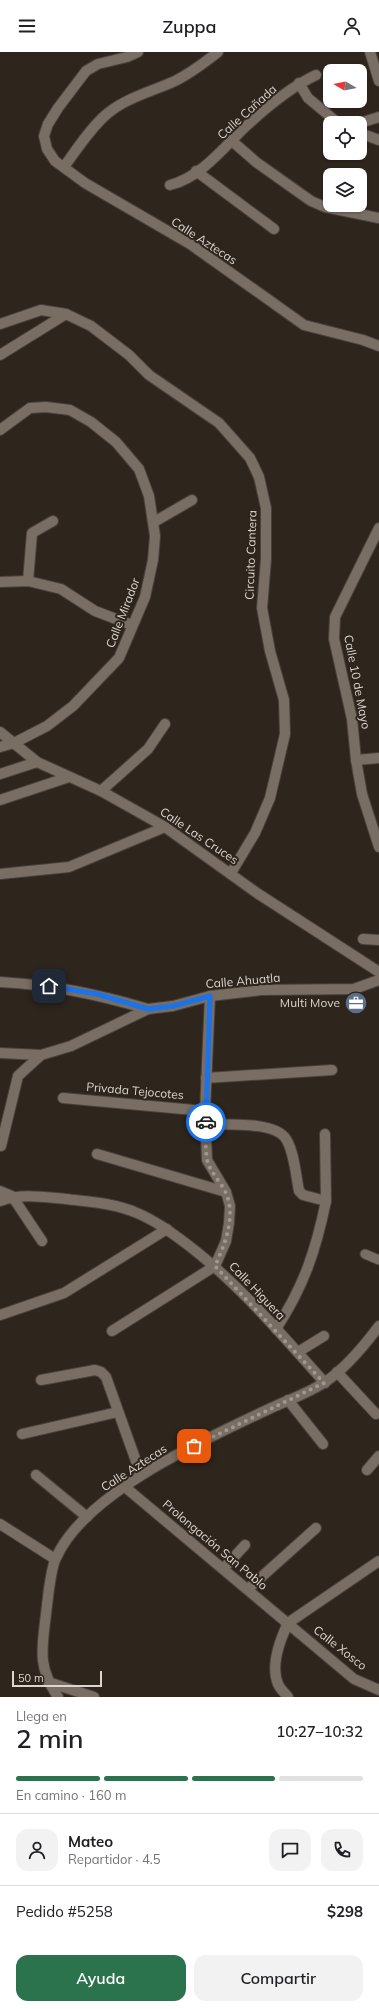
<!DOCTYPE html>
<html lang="es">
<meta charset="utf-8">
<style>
:root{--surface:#fff;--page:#f2f2f2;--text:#202124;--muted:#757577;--line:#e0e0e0;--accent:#2b734d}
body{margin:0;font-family:Mulish,sans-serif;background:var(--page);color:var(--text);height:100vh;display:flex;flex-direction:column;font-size:15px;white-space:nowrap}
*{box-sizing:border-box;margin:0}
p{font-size:13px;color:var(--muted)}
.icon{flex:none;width:22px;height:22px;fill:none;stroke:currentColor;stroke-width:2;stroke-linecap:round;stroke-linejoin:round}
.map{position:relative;height:1645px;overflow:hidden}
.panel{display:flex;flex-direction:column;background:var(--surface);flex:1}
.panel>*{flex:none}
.needle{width:26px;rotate:280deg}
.buttons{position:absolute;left:323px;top:12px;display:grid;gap:8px}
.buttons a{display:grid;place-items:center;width:44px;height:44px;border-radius:8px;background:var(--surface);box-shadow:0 1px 3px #0004;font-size:20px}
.scale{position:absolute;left:12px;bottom:10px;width:90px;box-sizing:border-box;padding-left:4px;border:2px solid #dcd5d0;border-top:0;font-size:11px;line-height:14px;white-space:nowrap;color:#dcd5d0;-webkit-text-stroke:3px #2e251d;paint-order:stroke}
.pin{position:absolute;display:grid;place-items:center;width:34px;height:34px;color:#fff;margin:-17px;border-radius:8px;box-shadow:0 2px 6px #0006}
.courier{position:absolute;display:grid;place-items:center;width:40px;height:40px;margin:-20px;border:3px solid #1a73e8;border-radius:50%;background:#fff;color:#222;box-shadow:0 1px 5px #0007}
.summary em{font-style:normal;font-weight:600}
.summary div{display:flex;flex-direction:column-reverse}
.summary{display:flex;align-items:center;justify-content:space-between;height:68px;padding:0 16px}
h1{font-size:26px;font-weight:600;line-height:30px}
.bar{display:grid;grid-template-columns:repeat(4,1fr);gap:6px 4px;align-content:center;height:48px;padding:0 16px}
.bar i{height:5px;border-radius:3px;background:var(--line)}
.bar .current{background:var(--accent)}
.bar p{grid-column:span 4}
.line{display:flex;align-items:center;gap:10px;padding:0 16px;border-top:1px solid var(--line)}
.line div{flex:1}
.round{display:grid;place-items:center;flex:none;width:42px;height:42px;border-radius:12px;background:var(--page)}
.button{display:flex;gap:8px;margin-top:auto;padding:8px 16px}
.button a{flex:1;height:46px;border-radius:12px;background:var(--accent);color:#fff;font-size:16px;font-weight:600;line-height:46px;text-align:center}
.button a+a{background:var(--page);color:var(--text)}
header{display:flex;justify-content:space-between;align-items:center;height:52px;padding:0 16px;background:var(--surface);font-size:18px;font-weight:600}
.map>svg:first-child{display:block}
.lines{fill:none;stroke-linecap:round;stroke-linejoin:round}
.pedestrian-casing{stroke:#49423b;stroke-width:11}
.minor-casing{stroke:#49423b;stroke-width:12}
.tertiary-casing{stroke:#49423b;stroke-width:12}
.pedestrian{stroke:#796e64;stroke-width:9}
.minor{stroke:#796e64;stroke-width:10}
.tertiary{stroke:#796e64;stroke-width:10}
.done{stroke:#9f9791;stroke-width:4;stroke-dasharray:0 7.2}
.route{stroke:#1a73e8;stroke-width:5}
.labels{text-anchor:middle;stroke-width:4;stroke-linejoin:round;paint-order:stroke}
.street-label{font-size:12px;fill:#dcd5d0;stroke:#2e251d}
.poi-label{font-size:12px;fill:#dcd5d0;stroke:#2e251d;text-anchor:end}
</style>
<header><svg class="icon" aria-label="menu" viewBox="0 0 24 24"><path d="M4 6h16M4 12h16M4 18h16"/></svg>Zuppa<svg class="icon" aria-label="person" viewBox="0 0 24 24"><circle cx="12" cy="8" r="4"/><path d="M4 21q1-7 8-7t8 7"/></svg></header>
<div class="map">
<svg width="379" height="1645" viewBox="0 0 379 1645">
<rect width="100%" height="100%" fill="#2e251d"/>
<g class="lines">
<!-- pedestrian casing -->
<g class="pedestrian-casing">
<polyline id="pedestrian" points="365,1202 379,1208"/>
</g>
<!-- minor casing -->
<g class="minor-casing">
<g id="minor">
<polyline points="138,0 127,5 98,12 86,19 58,56 48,72 44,84 47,97 55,109 85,131 190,192 304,273 363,288 379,294"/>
<polyline points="370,0 379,29"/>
<polyline points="299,31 308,46 338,71"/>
<polyline points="360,71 379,65"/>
<polyline points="360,81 379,88"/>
<polyline points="232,89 256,110 311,149 325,155 379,166"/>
<path d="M64,115C76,98 92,74 108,61C128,45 153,39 175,29C191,21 204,11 218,0"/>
<polyline points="196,119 274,177"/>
<path d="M170,133C199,126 222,98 242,78C264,57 289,36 316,23"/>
<polyline points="0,272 41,258 66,262 91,274 129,303 149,323 219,371 250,406 259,425 266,456 266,507 262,556 270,599 284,648 285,682 270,746 255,781 231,821"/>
<polyline points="0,303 66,262"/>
<polyline points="0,378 30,356 46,355 70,358 91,370 116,390 139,417 149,444 155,484 153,508 145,545 119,606 73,654 47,674 14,691 0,695"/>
<polyline points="154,470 192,448"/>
<polyline points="379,476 335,565 334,587 352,667 356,708 362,742 379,795"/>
<polyline points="28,529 32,481 53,469"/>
<polyline points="0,530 28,529 61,537 95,559 132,573"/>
<polyline points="0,680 37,710 101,739 165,775 257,841 379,920"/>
<polyline points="356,708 379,706"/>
<polyline points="0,722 37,710"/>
<polyline points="101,739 148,697 165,672"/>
<polyline points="0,748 69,725"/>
<polyline points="0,822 69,815 165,775"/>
<polyline points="363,887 379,888"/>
<path d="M0,930C54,933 96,942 148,957"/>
<polyline points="0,1001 41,1003 71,994 148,957 173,954 210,944 262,938 354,937 379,928"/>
<polyline points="206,1026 332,1018"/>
<polyline points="63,1046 205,1059"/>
<path d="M206,1072C225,1073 275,1069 286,1087C294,1099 296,1124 299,1139L303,1143L326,1149C316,1198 304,1234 276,1277"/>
<polyline points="325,1082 326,1149"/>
<polyline points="1,1094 18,1024 41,1003"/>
<polyline points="97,1102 226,1140"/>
<polyline points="0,1139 12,1144 42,1189"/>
<polyline points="0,1263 64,1241 167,1177"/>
<polyline points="112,1279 215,1214 226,1189 229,1171 230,1154 226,1140 207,1108 205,1059 210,944"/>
<polyline points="298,1300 324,1284"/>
<polyline points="337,1320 376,1362"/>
<polyline points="41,1328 95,1318 101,1320 106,1325 141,1423"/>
<polyline points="288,1348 323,1392"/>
<polyline points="22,1382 118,1360"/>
<polyline points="367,1418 379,1404"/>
<polyline points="36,1423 87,1465"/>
<polyline points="125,1435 354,1627 379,1638"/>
<polyline points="0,1472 55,1507"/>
<polyline points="224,1516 245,1493"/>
<polyline points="248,1537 316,1476"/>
<polyline points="288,1571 379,1509"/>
<path d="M288,1571C280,1588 270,1613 278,1632C280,1637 285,1641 288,1645"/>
<polyline points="48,1630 94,1645"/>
</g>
</g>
<!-- tertiary casing -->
<g class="tertiary-casing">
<g id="tertiary">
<path d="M0,1149C22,1141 43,1145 66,1147C90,1150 114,1151 137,1161C156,1169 172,1181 188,1193C239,1232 282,1283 325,1331"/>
<path d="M58,1645C37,1614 42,1597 46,1562C48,1547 50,1518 56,1506C85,1440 208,1386 271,1356C288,1348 309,1341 325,1330C346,1316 364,1294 379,1274"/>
</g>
</g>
<!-- pedestrian -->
<use href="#pedestrian" class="pedestrian"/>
<!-- minor -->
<use href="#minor" class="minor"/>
<!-- tertiary -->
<use href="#tertiary" class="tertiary"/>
</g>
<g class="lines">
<!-- done -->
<path class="done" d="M194,1394L324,1331L215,1214C225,1192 237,1163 225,1139C220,1129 209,1119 207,1107C205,1095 206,1082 206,1070"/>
<!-- route -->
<polyline class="route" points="49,934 97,942 148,957 173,954 210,944 206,1070"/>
</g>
<!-- icons -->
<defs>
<g id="office-disc" transform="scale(1.15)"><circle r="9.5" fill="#5c6f8a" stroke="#2e251d"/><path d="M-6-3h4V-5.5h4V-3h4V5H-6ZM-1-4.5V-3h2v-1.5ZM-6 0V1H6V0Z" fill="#fff"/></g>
</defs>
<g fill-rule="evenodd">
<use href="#office-disc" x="356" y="951"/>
</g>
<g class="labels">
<!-- street labels -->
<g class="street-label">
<text transform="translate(247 60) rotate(-42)" y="4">Calle Cañada</text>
<text transform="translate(204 189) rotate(33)" y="4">Calle Aztecas</text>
<text transform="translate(251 503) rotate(-88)" y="4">Circuito Cantera</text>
<text transform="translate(123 561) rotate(-69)" y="4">Calle Mirador</text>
<text transform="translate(357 630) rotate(79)" y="4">Calle 10 de Mayo</text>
<text transform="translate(199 784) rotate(34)" y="4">Calle Las Cruces</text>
<text transform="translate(243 929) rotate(-5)" y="4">Calle Ahuatla</text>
<text transform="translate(135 1039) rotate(5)" y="4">Privada Tejocotes</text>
<text transform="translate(257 1239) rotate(46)" y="4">Calle Higuera</text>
<text transform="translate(134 1416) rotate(-33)" y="4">Calle Aztecas</text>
<text transform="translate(215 1493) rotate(40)" y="4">Prolongación San Pablo</text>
<text transform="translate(340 1596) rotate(38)" y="4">Calle Xosco</text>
</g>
<!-- poi labels -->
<g class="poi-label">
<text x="340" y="955">Multi Move</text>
</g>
</g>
</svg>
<div class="buttons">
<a><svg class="needle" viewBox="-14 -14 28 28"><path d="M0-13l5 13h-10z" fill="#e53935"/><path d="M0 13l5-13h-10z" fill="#757577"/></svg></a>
<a><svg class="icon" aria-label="locate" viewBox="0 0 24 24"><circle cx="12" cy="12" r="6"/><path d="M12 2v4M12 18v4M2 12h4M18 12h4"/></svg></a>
<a><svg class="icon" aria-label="layers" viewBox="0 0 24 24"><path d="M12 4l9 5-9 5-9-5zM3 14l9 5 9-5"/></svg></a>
</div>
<div class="scale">50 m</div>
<div class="pin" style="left:194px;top:1394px;background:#ea580c"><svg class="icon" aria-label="bag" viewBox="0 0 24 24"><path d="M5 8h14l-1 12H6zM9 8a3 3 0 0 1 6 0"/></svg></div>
<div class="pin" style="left:49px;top:934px;background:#1f2937"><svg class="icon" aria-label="home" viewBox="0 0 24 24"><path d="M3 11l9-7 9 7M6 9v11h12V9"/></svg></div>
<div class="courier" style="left:206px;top:1070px"><svg class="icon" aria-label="car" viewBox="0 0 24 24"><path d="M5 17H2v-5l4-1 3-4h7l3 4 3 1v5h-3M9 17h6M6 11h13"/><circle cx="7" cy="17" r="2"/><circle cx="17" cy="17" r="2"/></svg></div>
</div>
<section class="panel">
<div class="summary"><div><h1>2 min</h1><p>Llega en</p></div><em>10:27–10:32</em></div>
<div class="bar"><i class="current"></i><i class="current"></i><i class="current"></i><i></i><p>En camino · 160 m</p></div>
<div class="line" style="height:72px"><a class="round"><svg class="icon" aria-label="person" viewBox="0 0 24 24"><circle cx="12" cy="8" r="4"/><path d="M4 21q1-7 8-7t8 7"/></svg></a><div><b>Mateo</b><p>Repartidor · 4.5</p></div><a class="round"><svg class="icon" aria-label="chat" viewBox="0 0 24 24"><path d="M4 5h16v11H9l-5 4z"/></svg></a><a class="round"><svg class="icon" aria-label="phone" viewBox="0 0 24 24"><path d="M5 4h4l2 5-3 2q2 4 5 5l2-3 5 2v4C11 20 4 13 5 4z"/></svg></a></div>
<div class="line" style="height:52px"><div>Pedido #5258</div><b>$298</b></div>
<div class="button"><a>Ayuda</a><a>Compartir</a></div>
</section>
